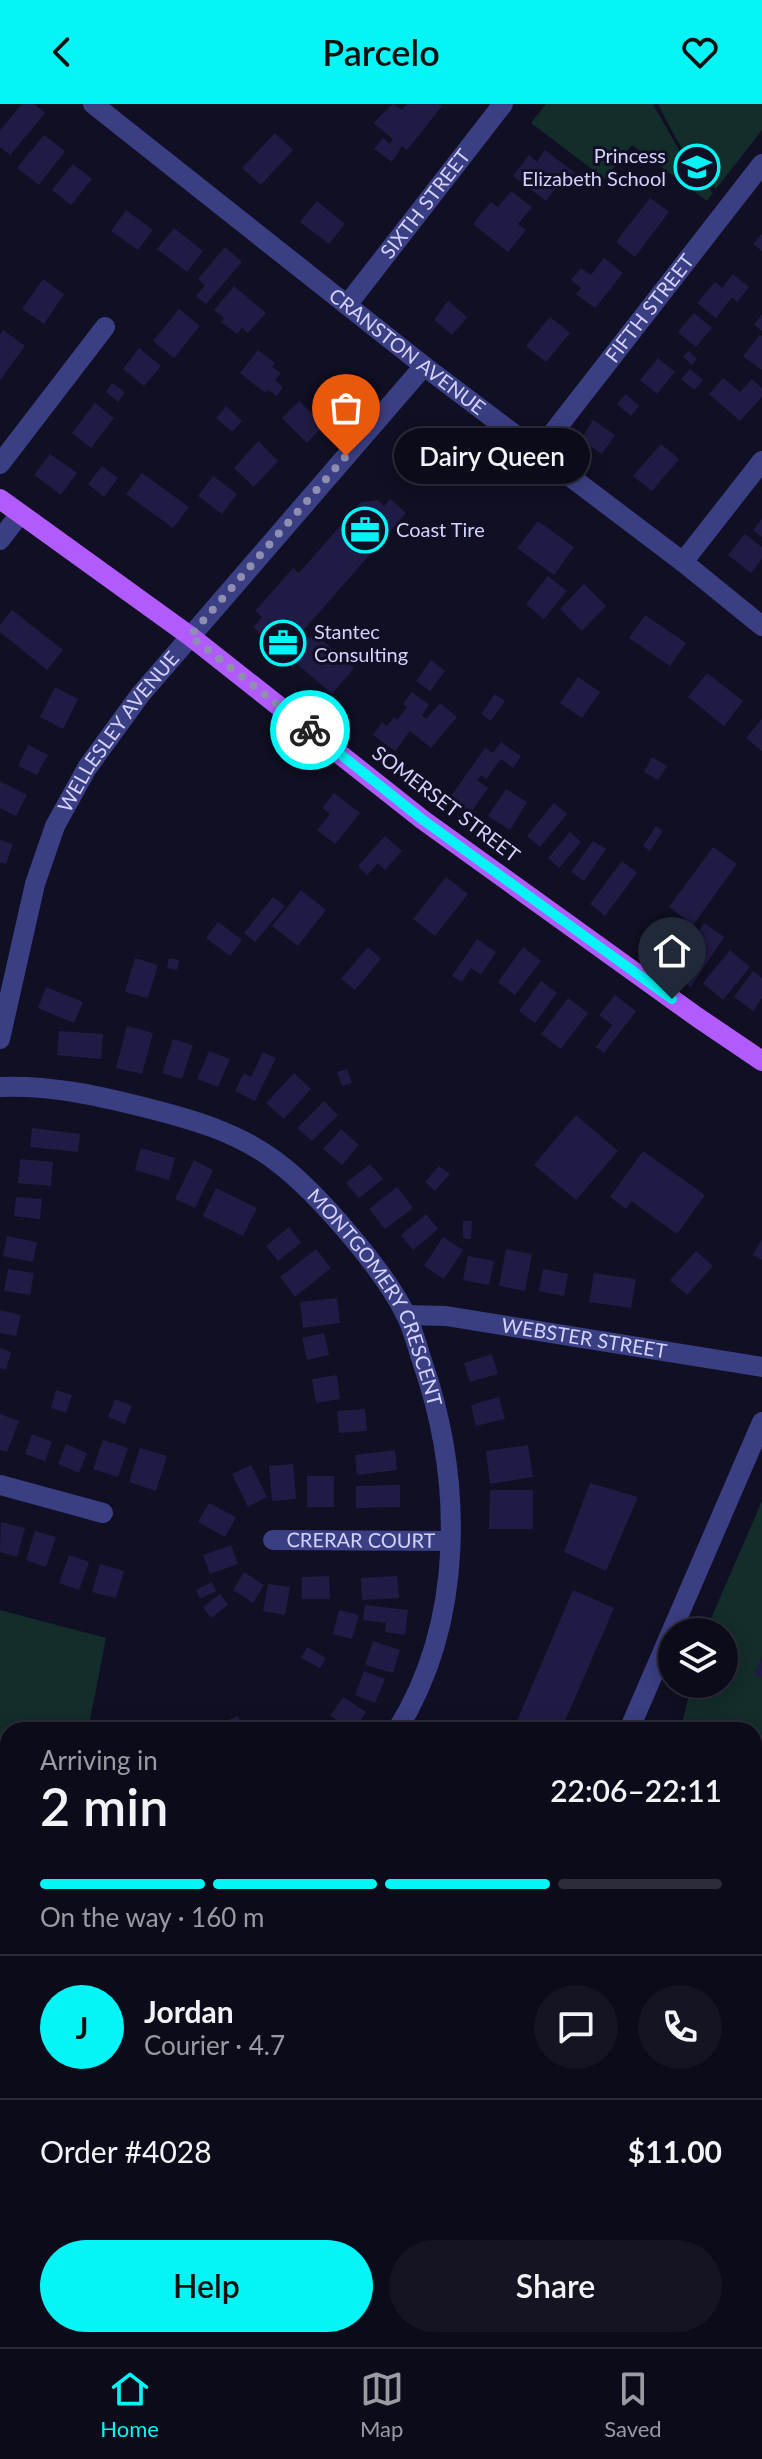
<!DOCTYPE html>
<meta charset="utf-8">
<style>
:root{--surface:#0c0b1a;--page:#151423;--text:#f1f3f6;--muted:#9a9ba2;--line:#2c2b39;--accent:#05f5f7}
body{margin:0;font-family:Lato,sans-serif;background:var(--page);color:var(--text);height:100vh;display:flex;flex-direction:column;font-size:30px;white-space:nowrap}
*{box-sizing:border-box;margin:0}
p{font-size:26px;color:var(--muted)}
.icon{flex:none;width:44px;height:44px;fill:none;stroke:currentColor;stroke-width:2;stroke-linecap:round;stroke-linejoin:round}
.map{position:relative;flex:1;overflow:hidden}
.side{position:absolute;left:0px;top:1618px;width:762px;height:626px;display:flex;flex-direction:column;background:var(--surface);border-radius:24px 24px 0 0;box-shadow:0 4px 20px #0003,0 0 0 2px var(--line)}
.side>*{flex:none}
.buttons{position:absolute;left:658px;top:1514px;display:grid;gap:16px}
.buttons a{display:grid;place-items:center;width:80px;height:80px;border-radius:50%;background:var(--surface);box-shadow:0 4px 20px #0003,0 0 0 2px var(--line);font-size:40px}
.pin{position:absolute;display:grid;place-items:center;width:68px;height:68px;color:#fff;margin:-82px -34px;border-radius:50% 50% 50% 0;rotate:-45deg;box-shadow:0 0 8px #0007}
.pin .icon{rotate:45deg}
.courier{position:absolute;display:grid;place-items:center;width:80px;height:80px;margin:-40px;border:6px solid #05f5f7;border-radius:50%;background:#fff;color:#222;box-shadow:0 2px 10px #0007}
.bubble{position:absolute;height:56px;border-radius:28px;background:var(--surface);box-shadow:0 4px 20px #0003,0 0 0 2px var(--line);font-size:26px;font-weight:600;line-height:56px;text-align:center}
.overview em{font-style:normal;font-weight:600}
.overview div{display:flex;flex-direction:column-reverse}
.overview{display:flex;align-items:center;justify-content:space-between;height:136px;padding:0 40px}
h1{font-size:52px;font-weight:600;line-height:60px}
.bar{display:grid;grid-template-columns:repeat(4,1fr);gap:12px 8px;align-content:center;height:96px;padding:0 40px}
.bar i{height:10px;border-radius:6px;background:var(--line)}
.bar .on{background:var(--accent)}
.bar p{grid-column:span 4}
.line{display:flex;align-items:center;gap:20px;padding:0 40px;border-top:2px solid var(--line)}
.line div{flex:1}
.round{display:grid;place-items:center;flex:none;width:84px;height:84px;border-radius:42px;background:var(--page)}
.cta{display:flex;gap:16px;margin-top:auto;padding:16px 40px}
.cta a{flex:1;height:92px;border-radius:48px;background:var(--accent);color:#111;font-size:32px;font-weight:600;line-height:92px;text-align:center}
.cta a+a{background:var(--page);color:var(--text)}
header{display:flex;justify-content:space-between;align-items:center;height:104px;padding:0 40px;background:var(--accent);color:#111;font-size:36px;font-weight:600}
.dock{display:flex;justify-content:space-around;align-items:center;height:112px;border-top:2px solid var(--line);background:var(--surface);font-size:22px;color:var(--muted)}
.dock a{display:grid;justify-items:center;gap:4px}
.dock .on{color:var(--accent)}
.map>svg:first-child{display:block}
.green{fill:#122d2a}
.building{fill:#201b44}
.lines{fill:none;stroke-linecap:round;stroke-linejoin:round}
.minor{stroke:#3a3e82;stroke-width:20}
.major{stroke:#b15bfc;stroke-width:20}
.done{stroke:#8f8eb1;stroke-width:8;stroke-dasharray:0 14.4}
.route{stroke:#05f5f7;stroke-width:10}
.labels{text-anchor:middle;stroke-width:6;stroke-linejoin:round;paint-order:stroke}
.poi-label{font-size:20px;fill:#d3d2fe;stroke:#100f23;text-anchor:start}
.street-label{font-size:20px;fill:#d3d2fe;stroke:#100f23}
</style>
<header><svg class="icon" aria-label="back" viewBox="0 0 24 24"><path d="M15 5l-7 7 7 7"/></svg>Parcelo<svg class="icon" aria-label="heart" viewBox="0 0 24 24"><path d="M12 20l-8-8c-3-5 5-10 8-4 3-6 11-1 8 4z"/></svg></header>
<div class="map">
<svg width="762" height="2243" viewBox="0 0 762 2243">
<rect width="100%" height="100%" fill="#100f23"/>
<!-- green -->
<g class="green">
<polygon points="546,0 653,0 684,55 713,89 707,97 632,41 605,75 531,19"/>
<path d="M658,0H762V26L716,85C690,61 673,31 658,0Z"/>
<polygon points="762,1397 762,2243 366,2243 369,2236 754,2236 754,1626 680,1626 692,1580 724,1580 724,1528 705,1528"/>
<polygon points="0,1506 106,1534 88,1626 8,1626 8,1679 0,1676"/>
</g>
<!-- building -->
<g class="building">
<polygon points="22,0 34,0 45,9 10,51 0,43 0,26"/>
<polygon points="393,0 402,6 407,0 439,0 442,2 407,46 402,42 392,58 374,45 383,34 390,40 393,35 373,19"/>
<polygon points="275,29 293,46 261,81 242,64"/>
<polygon points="44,31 65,47 39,81 17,64"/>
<polygon points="545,46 575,69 566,80 561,77 546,97 513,72 529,51 537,58"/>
<polygon points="73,60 92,75 71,101 52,86"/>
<polygon points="511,87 532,103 518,120 526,126 508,148 473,120 491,98 498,103"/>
<polygon points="650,94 669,108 635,153 616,138"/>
<polygon points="317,97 345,120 329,140 300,118"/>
<polygon points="126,106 153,126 138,146 111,127"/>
<polygon points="174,124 203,147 187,168 157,145"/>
<polygon points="762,130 762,147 753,140"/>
<polygon points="225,143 242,158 206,200 196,192 205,181 198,175"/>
<polygon points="604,154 623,169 595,204 576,190 581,184 571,176 581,164 591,171"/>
<polygon points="733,170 749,183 737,198 732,193 716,214 697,199 715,178 722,184"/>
<polygon points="43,175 64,190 44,220 22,205"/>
<polygon points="234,182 266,209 248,229 242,224 237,230 221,218 224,214 214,206"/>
<polygon points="448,197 467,213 452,231 434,216"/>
<polygon points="179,205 200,222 174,254 153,237"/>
<polygon points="694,209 712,224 696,243 678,228"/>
<polygon points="762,210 762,227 754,221"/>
<polygon points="550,213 570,229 546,258 526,242"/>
<polygon points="3,226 25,242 0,276 0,231"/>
<polygon points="760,231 762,232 762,266 743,252"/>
<polygon points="139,244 161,262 144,282 123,265"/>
<polygon points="258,246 275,259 272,263 281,269 275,276 283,283 277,292 268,286 265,289 240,269"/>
<polygon points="688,247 697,255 692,261 683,253"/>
<polygon points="658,254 675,268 657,290 640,276"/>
<polygon points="690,265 703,276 694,286 681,275"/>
<polygon points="723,274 740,288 752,275 762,284 762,293 740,317 709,290"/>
<polygon points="112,279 125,288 118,298 106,288"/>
<polygon points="626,290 639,302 631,312 617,300"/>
<polygon points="299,297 324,321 307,339 282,314"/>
<polygon points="95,299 114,314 91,344 72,329"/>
<polygon points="226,302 242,317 232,328 216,314"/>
<polygon points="593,316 615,331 602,350 581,336"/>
<polygon points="258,337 278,357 254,383 234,364"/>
<polygon points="661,340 679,355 652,387 633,372"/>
<polygon points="50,350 77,369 61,391 34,371"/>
<polygon points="102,362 118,374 104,393 88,380"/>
<polygon points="142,369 189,403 173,424 126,390"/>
<polygon points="213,372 237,390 222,410 198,392"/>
<polygon points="390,395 406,409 302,528 309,534 314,529 354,564 332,590 292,556 287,562 260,538 264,533 253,523 262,513 255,507 293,464 299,469 361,398 378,396 384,402"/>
<polygon points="762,415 762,433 753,426"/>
<polygon points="538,417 574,443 554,471 517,444"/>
<polygon points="745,430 762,443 762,455 751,469 728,451"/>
<polygon points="548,472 567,487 544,515 526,500"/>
<polygon points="584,480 606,502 582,527 560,505"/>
<polygon points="12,506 63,546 47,566 0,528 0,521"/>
<polygon points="645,511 686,539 670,562 629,534"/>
<polygon points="431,556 445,567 430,587 416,577"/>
<polygon points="707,569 743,597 724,622 688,593"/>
<polygon points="578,573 600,588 582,614 560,599"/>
<polygon points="55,583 78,595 63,625 40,613"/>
<polygon points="412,588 429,601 422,611 426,615 440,599 457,613 431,644 410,627 395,647 373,631 382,618 387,622 394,613 397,616 407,603 403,600"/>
<polygon points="495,590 505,597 491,617 481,610"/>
<polygon points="762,615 762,647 746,634"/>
<polygon points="501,638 521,652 513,664 501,655 486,675 481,671 477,676 488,684 470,710 449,695 485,644 493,649"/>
<polygon points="28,641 48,651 37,671 18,662"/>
<polygon points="652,653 667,662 658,676 644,668"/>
<polygon points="0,677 27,691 16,712 0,704"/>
<polygon points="506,685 527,698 510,726 488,712"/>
<polygon points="334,689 360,709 335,740 317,726 330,710 322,704"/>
<polygon points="554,699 567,710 540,743 527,732"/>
<polygon points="656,722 663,727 650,747 643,742"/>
<polygon points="570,728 581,738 559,764 548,754"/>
<polygon points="385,732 402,747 385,766 378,759 367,771 358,762"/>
<polygon points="0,736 13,740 6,760 0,758"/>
<polygon points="593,737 606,745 584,777 571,768"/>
<polygon points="713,743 737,760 693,821 669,803"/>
<polygon points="622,757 637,769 605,812 590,800"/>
<polygon points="446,773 468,790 435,832 413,815"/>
<polygon points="301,786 326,806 298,842 272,822"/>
<polygon points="273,793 285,802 255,838 244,829"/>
<polygon points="218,818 242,836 230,852 206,834"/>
<polygon points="704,819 724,833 691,883 671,870"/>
<polygon points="477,835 496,848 481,871 471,864 462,878 452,872"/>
<polygon points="368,843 381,855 355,886 341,875"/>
<polygon points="523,843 541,857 515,891 498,878"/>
<polygon points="730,846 750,863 723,896 703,879"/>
<polygon points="135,854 158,861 148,894 125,888"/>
<polygon points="169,854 179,856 177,866 167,864"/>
<polygon points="753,867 762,874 762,894 753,907 734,893"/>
<polygon points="541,877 557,889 535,919 519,907"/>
<polygon points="46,883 83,898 74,919 38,904"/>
<polygon points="615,891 636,907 604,949 596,943 612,921 599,911"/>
<polygon points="568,894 588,909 561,945 541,930"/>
<polygon points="127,922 153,929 142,970 116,964"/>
<polygon points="59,927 103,930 101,955 57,951"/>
<polygon points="173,935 193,941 182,975 162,969"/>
<polygon points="209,947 230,955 218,983 197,975"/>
<polygon points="263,948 276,954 255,997 235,987 244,969 251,973"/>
<polygon points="347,965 352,979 342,982 337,968"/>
<polygon points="294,969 311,985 284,1015 266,999"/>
<polygon points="324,997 338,1011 312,1037 297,1024"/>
<polygon points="576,1011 618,1047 576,1096 534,1061"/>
<polygon points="32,1024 80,1030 78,1048 30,1043"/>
<polygon points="341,1025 359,1041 342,1061 323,1045"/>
<polygon points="141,1044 175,1054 169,1076 135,1066"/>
<polygon points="643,1047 705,1091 677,1130 631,1097 626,1105 610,1093"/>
<polygon points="20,1055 53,1058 51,1082 18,1079"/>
<polygon points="194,1056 213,1066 195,1104 175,1095"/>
<polygon points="370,1060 383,1075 359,1094 346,1079"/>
<polygon points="439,1062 450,1070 435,1087 425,1078"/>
<polygon points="397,1083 413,1104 385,1125 369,1105"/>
<polygon points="216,1084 257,1104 243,1132 203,1112"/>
<polygon points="16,1093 42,1095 40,1115 14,1112"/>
<polygon points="426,1110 438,1125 413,1146 401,1131"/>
<polygon points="463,1117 472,1117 471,1135 463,1134"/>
<polygon points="289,1123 301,1139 278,1157 266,1142"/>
<polygon points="7,1132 37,1138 33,1158 3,1152"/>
<polygon points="443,1133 463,1146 444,1175 424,1162"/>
<polygon points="762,1135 762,1156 753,1151"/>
<polygon points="316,1145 331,1164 295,1193 280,1173"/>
<polygon points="506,1145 532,1150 525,1187 499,1182"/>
<polygon points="696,1147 713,1162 687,1191 670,1176"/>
<polygon points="468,1152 494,1157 489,1181 463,1176"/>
<polygon points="8,1165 34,1169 30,1191 4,1187"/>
<polygon points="543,1165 568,1170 564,1192 539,1187"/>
<polygon points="594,1169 636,1175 631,1204 589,1198"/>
<polygon points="337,1194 340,1219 303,1224 300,1198"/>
<polygon points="0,1206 21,1211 16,1232 0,1229"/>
<polygon points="324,1229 329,1251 307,1256 302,1234"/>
<polygon points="0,1244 11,1248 6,1266 0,1264"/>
<polygon points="492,1250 498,1270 470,1278 464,1259"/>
<polygon points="337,1271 340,1295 316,1299 312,1275"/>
<polygon points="56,1286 72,1291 66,1309 51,1304"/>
<polygon points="499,1293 505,1315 476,1322 471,1301"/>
<polygon points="115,1295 132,1302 125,1320 108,1313"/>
<polygon points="365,1305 367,1327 339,1329 337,1307"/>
<polygon points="0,1310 19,1317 7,1348 0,1346"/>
<polygon points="32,1330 52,1338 45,1357 25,1350"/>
<polygon points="103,1336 128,1344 118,1373 93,1365"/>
<polygon points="66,1340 87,1349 79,1369 58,1360"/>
<polygon points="528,1341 533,1373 490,1380 486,1347"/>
<polygon points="140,1344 167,1352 156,1387 129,1378"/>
<polygon points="395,1346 397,1366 357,1371 355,1351"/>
<polygon points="293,1360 296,1395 272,1397 269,1362"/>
<polygon points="251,1361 267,1393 248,1403 232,1370"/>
<rect x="307" y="1372" width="27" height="31"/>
<polygon points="590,1379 638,1393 606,1467 564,1448"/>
<polygon points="400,1381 400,1403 356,1404 356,1382"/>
<polygon points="490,1386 533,1386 533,1425 489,1425"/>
<polygon points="209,1399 236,1413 225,1433 198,1418"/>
<polygon points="1,1418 25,1424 17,1453 0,1448"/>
<polygon points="35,1427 56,1433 46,1463 26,1456"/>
<polygon points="231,1441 238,1460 210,1470 203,1451"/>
<polygon points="69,1451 89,1458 79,1486 59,1479"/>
<polygon points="100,1460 124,1467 116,1494 92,1488"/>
<polygon points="244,1468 264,1481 253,1499 233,1486"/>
<polygon points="329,1472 330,1495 302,1495 302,1473"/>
<polygon points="397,1472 399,1494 362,1496 361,1474"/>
<polygon points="212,1478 216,1487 200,1495 196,1486"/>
<polygon points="268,1480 290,1483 285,1511 263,1507"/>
<polygon points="573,1486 614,1504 561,1626 513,1626"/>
<polygon points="220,1490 228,1501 211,1514 203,1503"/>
<polygon points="365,1501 408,1506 405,1531 385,1528 386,1519 363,1516"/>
<polygon points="339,1506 359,1511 352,1535 333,1530"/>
<polygon points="373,1537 400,1546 393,1569 365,1561"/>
<polygon points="307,1543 326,1554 320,1564 301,1554"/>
<polygon points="762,1552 762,1574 754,1570"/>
<polygon points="364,1567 385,1575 375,1599 355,1591"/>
<polygon points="343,1593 366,1608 354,1626 330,1612"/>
<polygon points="238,1612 244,1626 230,1626 226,1617"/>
<polygon points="6,1743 8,1743 8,1764 3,1763"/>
<polygon points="183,2236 261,2236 258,2243 197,2243"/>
</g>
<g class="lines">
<!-- minor -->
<g class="minor">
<path id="s1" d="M93,0L424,262L683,458L762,522"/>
<path id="s2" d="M347,201L503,0"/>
<path id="s3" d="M538,348L762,60"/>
<polyline points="0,360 105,223"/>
<polyline points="0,436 20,410"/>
<polyline points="683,458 762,357"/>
<path id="s4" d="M0,935L35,780L55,722L87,664L140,591L424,262"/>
<path id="s5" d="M0,983C50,981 95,991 143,1003C191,1015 238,1028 277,1058C317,1088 384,1166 406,1211C413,1225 417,1242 422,1257C463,1375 465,1517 397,1626"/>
<path id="s6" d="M406,1211L446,1212L762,1263"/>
<polyline points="0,1381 103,1409"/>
<path id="s7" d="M273,1436L449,1437"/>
<polyline points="629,1626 762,1318"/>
<polyline points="0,1797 8,1798"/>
<polyline points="130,2243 133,2236"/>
<polyline points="337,2243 341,2236"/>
</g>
<!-- major -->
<polyline class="major" points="0,395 190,532 423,716 697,913 762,957"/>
</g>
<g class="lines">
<!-- done -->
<polyline class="done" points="310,626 190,532 346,352"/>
<!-- route -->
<polyline class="route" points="310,626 423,716 672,895"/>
</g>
<!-- icons -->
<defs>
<g id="school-ring" transform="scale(2.3)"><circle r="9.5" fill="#100f23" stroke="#05f5f7" stroke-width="1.5"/><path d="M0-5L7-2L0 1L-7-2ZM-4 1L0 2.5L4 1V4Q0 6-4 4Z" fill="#05f5f7"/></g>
<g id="office-ring" transform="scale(2.3)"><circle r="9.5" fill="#100f23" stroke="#05f5f7" stroke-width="1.5"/><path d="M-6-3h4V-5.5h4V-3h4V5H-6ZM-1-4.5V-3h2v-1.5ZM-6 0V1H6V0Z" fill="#05f5f7"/></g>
</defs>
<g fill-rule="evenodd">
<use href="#school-ring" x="697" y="63"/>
<use href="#office-ring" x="365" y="426"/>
<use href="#office-ring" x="283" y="539"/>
</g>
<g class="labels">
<!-- poi labels -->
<g class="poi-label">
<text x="666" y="59" text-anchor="end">Princess<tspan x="666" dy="23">Elizabeth School</tspan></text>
<text x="396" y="433">Coast Tire</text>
<text x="314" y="535">Stantec<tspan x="314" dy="23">Consulting</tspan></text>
</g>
<!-- street labels -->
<g class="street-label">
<text dy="7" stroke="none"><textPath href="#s2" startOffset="128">SIXTH STREET</textPath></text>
<text dy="7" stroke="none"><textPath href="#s3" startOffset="182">FIFTH STREET</textPath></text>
<text dy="7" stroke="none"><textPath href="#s1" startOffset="400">CRANSTON AVENUE</textPath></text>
<text dy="7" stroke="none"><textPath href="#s4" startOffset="334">WELLESLEY AVENUE</textPath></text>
<text transform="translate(446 700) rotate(37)" y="7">SOMERSET STREET</text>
<text dy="7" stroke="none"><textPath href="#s5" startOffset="462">MONTGOMERY CRESCENT</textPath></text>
<text dy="7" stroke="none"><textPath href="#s6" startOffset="180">WEBSTER STREET</textPath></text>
<text dy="7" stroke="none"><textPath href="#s7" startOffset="88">CRERAR COURT</textPath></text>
</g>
</g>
</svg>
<div class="buttons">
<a><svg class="icon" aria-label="layers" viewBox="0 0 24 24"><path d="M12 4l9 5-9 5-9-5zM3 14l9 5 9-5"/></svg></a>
</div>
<div class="pin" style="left:346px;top:352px;background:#ea580c"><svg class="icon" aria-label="bag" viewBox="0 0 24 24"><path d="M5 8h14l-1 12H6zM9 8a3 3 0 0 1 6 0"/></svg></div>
<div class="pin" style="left:672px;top:895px;background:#1f2937"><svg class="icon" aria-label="home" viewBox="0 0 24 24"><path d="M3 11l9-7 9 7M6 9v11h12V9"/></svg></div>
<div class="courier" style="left:310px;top:626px"><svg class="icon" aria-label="bike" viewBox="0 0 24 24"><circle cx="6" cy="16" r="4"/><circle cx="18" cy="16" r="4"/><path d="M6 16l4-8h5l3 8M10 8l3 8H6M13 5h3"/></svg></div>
<div class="bubble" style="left:394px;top:324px;width:196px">Dairy Queen</div>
<section class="side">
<div class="overview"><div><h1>2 min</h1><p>Arriving in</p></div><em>22:06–22:11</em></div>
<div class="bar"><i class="on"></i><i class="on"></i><i class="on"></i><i></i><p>On the way · 160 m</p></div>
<div class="line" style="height:144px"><b class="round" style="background:var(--accent);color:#111">J</b><div><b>Jordan</b><p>Courier · 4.7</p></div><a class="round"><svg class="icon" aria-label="chat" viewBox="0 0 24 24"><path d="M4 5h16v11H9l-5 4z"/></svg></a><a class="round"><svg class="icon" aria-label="phone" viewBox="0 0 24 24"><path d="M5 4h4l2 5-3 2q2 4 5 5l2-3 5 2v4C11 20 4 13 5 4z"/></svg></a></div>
<div class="line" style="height:104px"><div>Order #4028</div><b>$11.00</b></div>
<div class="cta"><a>Help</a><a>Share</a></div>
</section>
</div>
<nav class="dock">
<a class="on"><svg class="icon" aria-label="home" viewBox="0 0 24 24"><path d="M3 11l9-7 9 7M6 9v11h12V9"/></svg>Home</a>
<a><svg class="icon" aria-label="map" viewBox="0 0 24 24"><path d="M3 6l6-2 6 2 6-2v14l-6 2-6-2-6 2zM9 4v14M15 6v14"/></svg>Map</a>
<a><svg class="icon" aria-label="saved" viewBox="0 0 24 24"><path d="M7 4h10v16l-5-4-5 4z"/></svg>Saved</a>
</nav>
